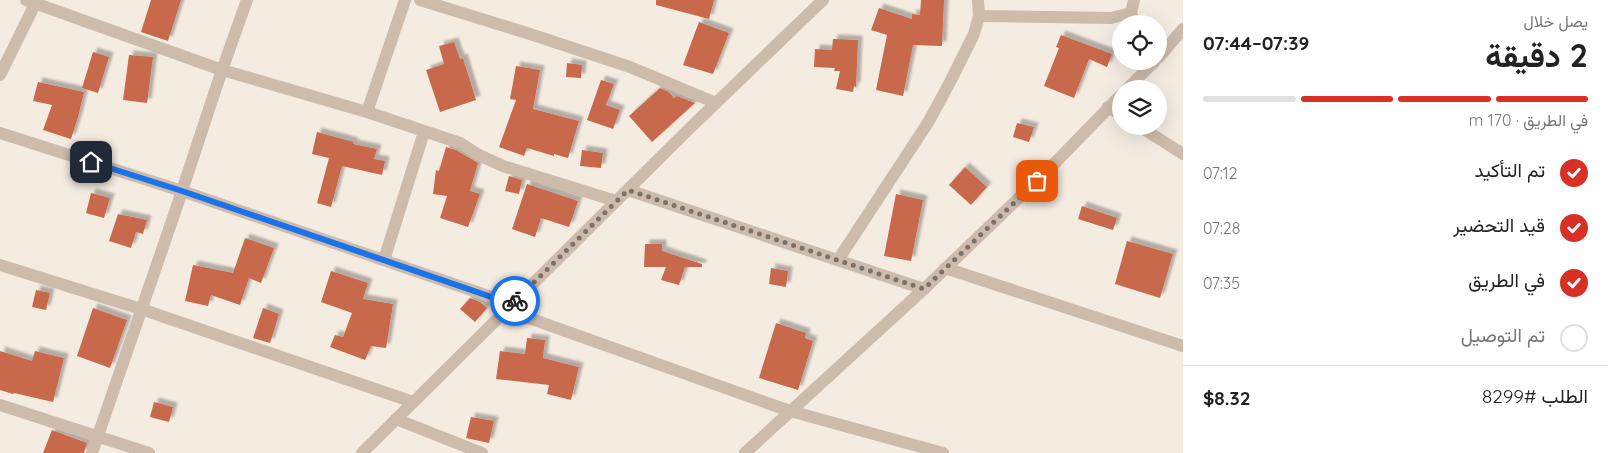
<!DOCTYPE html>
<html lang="ar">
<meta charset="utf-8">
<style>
:root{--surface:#fff;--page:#f2f2f2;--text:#222;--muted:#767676;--line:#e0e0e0;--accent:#d93025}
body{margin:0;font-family:Quicksand,Vazirmatn,sans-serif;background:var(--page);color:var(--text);direction:rtl;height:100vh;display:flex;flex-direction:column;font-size:19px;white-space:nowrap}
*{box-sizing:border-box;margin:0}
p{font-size:16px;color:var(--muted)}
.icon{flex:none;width:28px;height:28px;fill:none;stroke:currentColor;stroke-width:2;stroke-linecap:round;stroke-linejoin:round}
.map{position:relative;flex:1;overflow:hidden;direction:ltr}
.drawer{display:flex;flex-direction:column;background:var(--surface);width:425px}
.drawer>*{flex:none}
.tools{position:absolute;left:1112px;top:15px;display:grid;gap:10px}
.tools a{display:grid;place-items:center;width:55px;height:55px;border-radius:50%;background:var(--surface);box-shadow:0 5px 20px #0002;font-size:25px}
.pin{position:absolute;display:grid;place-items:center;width:42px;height:42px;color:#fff;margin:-21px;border-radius:10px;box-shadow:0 2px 8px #0006}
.courier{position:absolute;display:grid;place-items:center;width:50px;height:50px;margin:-25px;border:4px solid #1a73e8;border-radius:50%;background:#fff;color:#222;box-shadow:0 1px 6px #0007}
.overview em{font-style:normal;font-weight:700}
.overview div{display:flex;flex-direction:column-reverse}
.overview{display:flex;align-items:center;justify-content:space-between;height:85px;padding:0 20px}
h1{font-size:32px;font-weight:700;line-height:38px}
.bar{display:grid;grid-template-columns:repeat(4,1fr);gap:8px 5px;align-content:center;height:60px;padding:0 20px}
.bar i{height:6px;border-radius:4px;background:var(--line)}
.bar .current{background:var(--accent)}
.bar p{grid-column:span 4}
.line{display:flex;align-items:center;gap:12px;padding:0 20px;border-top:1px solid var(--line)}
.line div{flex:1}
ol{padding:0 20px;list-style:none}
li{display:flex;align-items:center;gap:15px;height:55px}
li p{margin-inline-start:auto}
li .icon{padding:5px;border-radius:50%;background:var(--accent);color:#fff;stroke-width:4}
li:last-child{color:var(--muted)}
li i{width:28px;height:28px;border:2px solid var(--line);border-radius:50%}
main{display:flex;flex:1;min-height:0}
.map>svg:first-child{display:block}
.building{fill:#c8694b;filter:url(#shadow)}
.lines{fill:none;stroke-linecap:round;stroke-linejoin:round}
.minor{stroke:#cdbbac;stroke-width:12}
.done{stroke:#7c716b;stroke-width:5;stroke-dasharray:0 9}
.route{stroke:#1a73e8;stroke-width:6}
</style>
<main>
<section class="drawer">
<div class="overview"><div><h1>2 دقيقة</h1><p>يصل خلال</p></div><em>07:39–07:44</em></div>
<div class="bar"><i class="current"></i><i class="current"></i><i class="current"></i><i></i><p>في الطريق · 170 m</p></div>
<ol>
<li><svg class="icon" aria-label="check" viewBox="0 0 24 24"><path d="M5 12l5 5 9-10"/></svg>تم التأكيد<p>07:12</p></li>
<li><svg class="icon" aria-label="check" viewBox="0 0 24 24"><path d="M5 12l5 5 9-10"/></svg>قيد التحضير<p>07:28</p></li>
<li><svg class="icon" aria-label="check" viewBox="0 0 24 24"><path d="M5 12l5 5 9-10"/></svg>في الطريق<p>07:35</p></li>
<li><i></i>تم التوصيل</li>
</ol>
<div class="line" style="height:65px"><div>الطلب #8299</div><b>$8.32</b></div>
</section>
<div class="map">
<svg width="1183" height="453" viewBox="0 0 1183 453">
<defs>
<filter id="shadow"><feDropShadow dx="4.5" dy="-4.5" stdDeviation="1" flood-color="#0004"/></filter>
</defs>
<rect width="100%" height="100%" fill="#f4ebe1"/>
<!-- building -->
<g class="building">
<polygon points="151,0 181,0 168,41 141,32"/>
<polygon points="656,0 714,0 709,19 656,5"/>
<polygon points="921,0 944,0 942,46 913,45 903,96 876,90 887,35 871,30 879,8 912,19 912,14 920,15"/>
<polygon points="699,22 729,33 713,74 683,65"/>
<polygon points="1061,35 1112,54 1107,67 1089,59 1074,98 1044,86 1059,48 1056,47"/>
<polygon points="833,39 858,40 856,87 854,86 853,92 836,89 840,71 834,71 835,68 814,67 815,49 832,50"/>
<polygon points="454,42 460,59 463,58 476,100 440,112 426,70 444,64 439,46"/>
<polygon points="93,52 109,57 98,93 82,88"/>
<polygon points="129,55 153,57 147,103 123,100"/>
<polygon points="567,63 582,65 581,78 566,77"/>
<polygon points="516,66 540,70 533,109 579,121 568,158 554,154 554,156 527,148 524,156 499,147 516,100 510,99"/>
<polygon points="601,80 614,84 606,105 620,110 613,129 587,120"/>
<polygon points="38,82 84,92 78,117 71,139 43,130 52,105 33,101"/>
<polygon points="660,88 669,92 674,98 677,96 695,103 652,142 629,116"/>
<polygon points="1017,123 1034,127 1029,142 1013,137"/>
<polygon points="317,132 354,142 353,144 377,149 374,159 385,161 382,175 342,166 331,207 317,203 329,158 312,154"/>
<polygon points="446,147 456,150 478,163 470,191 480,194 468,227 440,218 447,196 433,194 436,170 439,171"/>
<polygon points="582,150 603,153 601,168 580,166"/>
<polygon points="965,167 987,187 971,205 949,185"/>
<polygon points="509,176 522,180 519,194 505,191"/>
<polygon points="527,184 578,201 569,227 541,218 535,237 512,229"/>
<polygon points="91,193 110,198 104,218 86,213"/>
<polygon points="896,194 923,200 911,261 884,256"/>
<polygon points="1082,206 1117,218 1113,230 1078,219"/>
<polygon points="118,214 147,220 143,234 136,232 131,248 109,241"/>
<polygon points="245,238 274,248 261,283 249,278 240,305 211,295 208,306 185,301 193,265 233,273"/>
<polygon points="1127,241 1173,254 1160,298 1115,284"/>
<polygon points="645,244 662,244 662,251 702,264 702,267 685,267 679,285 661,280 666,267 644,267"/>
<polygon points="771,268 788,271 786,287 769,284"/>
<polygon points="331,271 368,283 363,299 393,304 386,348 371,346 365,360 330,347 335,335 343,337 352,313 321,302"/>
<polygon points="36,290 50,293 46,310 32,307"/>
<polygon points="470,298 480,302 487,308 475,322 460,309"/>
<polygon points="93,308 127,320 110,368 77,356"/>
<polygon points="263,308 279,314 270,343 253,338"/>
<polygon points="776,323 806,333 805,338 813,341 798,390 759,378"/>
<polygon points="527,338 545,340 543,358 579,367 571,400 547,394 549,385 496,379 500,351 525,354"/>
<polygon points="0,351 32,361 35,351 64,358 53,402 14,393 13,394 0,390"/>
<polygon points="154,402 173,407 169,422 150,417"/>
<polygon points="471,417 494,421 489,443 466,438"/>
<polygon points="52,430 87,443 84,453 43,453"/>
</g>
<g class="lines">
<!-- minor -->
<g class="minor">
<polyline points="26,0 222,70 367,112 460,143 479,155 503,166 616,201"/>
<polyline points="420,0 527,33 630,67 716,103"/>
<polyline points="1134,0 1131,13 1135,24"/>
<polyline points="979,16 1111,18 1131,13"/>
<polyline points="1159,57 1183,29"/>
<polyline points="0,75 37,0"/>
<polyline points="1127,89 1155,61"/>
<polyline points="1108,107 1121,115"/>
<polyline points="367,112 405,0"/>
<polyline points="1139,126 1183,154"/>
<polyline points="0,133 182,191 512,304"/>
<polyline points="628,190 924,289"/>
<polyline points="384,260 424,132"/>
<polyline points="838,260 929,121 950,82 974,34 979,16 978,0"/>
<polyline points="0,265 141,309 413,402"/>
<polyline points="945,268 1183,346"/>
<polyline points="506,310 790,411 943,453"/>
<polyline points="0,405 149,453"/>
<polyline points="396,419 482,453"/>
<polyline points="92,453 175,212 222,70 247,0"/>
<polyline points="362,453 691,127 823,0"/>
<polyline points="745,453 924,289 1050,168 1121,95"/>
</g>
</g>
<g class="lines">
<!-- done -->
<polyline class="done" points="515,301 628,190 924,289 1037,181"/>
<!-- route -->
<polyline class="route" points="91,162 182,191 512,304 515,301"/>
</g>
</svg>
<div class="tools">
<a><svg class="icon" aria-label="locate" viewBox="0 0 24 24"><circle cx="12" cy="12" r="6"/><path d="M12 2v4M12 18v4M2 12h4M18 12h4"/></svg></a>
<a><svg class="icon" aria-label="layers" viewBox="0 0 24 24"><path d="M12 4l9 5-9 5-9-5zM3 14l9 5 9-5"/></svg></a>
</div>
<div class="pin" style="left:1037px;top:181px;background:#ea580c"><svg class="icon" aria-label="bag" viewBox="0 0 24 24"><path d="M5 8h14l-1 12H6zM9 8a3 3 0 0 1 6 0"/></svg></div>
<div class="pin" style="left:91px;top:162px;background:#1f2937"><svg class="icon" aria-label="home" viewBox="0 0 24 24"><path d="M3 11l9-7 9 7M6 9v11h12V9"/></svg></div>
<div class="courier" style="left:515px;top:301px"><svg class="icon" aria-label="bike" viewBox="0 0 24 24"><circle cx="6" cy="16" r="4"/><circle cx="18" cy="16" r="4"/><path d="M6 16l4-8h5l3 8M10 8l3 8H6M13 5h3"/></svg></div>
</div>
</main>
